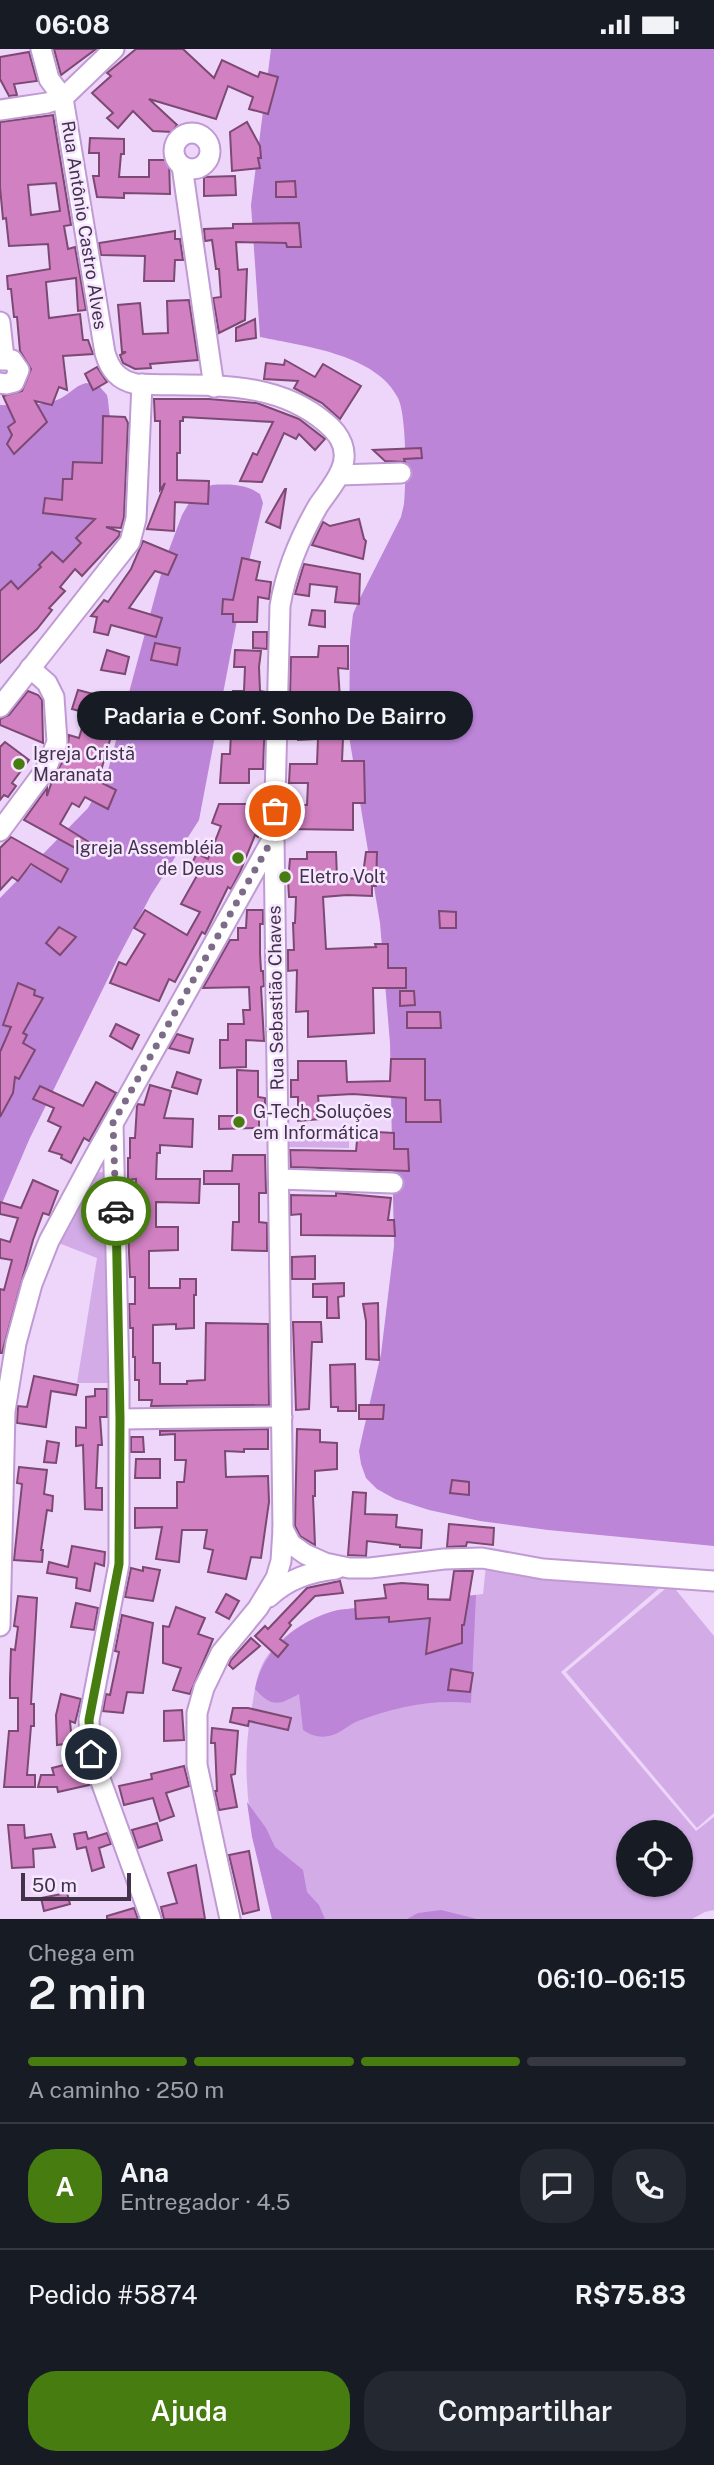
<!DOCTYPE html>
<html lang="pt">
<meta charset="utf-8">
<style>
:root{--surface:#171b24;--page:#242831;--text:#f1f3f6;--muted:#9ea1a6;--line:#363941;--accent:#467c10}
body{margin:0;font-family:"Public Sans",sans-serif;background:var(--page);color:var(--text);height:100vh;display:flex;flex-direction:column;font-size:26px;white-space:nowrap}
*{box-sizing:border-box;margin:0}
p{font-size:23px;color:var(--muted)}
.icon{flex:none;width:38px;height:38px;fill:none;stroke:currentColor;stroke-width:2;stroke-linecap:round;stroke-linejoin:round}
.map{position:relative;height:1870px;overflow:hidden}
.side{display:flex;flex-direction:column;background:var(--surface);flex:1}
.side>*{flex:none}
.tools{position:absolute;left:616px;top:1771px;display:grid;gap:14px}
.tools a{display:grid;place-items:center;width:77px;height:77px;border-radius:50%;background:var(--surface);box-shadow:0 2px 5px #0004;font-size:35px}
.scale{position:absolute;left:21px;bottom:18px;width:110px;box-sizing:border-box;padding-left:7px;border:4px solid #413149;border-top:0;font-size:19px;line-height:24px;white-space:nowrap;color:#413149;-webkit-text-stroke:5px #f6e6ff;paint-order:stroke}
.pin{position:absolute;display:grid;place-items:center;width:60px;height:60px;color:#fff;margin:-30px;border:4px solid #fff;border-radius:50%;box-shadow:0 2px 7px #0007}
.courier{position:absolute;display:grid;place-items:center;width:70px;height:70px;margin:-35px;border:5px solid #467c10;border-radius:50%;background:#fff;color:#222;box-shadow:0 2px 9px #0007}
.bubble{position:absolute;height:49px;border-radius:24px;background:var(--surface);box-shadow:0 2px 5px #0004;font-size:23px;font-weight:600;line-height:49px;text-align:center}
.overview em{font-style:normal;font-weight:600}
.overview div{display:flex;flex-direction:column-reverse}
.overview{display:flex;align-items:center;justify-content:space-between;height:119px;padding:0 28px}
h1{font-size:46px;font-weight:600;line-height:52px}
.bar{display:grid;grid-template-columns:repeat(4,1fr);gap:10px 7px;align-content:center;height:84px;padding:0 28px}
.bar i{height:9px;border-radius:5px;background:var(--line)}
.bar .active{background:var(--accent)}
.bar p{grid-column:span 4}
.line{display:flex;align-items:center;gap:18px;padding:0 28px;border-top:2px solid var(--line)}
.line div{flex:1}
.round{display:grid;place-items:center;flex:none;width:74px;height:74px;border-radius:28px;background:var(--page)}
.button{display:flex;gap:14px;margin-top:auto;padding:14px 28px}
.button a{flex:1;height:80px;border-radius:28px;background:var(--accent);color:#fff;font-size:28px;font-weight:600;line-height:80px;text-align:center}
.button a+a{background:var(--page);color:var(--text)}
.status{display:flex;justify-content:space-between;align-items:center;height:49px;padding:0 35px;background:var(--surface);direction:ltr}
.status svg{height:19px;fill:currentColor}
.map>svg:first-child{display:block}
.green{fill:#d3ace7;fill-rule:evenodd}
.forest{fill:#bc85d8}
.building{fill:#d180c2;stroke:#7c4973;stroke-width:2;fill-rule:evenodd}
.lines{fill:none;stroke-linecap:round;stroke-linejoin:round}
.minor-casing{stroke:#c09ad4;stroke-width:23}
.minor{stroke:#fff;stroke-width:19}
.done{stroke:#7d6b87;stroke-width:7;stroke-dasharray:0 12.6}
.route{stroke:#467c10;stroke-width:9}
.poi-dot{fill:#467c10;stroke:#f6e6ff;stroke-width:2.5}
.labels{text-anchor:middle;stroke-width:5;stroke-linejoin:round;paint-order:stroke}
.street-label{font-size:18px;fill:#413149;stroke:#f6e6ff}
.poi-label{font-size:18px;fill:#413149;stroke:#f6e6ff;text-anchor:start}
</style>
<div class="status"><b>06:08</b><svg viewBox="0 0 49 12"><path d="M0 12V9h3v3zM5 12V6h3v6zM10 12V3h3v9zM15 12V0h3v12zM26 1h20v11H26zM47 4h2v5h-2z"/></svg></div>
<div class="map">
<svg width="714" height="1870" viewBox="0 0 714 1870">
<rect width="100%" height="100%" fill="#edd6fa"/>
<!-- green -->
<g class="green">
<polygon points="289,1080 349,1081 349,1099 288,1098"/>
<polygon points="100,1123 105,1123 118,1334 77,1334 97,1209 56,1193 93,1126"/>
<path d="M486,1516L663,1536L561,1623L696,1782L714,1768V1861L705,1863L692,1870H272C255,1798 238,1737 251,1663C254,1648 255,1631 262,1616C276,1588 309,1568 338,1561L483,1545ZM628,1783H681V1836H628Z"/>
<polygon points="671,1535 714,1587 714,1764 697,1779 566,1623"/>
</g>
<!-- forest -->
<g class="forest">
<path d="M271,0H714V1497L548,1481L480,1472L429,1461L395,1450L377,1440L366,1429L361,1415L359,1402L362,1388L381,1305L394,1197L390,994L380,874L349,687L350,591L353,565L359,551L401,468L404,455C406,433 407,368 398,349C376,305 303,297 260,288L251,156Z"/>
<path d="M86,334L98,336L107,346L108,351L110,370L105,451L81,499L0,586V356C18,357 39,357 57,351C68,347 74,337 86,334Z"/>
<path d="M212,436C229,435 246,435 260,445L263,454L245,529L199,771L151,846L118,909L29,1091L0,1159V849L88,759L107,725L164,514L182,466L189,454L204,439Z"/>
<path d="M476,1546L471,1654C433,1650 394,1658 358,1672C348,1676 340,1685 329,1687C319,1689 312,1687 303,1681L299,1645C279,1656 272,1659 255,1640C263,1599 299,1571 338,1561Z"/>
<polygon points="247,1753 266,1779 275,1798 303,1821 307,1843 319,1856 325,1870 272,1870 252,1788"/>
<polygon points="441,1861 477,1870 407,1870 418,1864"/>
</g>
<!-- building -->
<g class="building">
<polygon points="54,0 96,0 61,26"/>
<polygon points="136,0 183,0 214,29 222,11 258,28 260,23 278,28 268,65 249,60 253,48 228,37 216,70 149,50 177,76 172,83 153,82 133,62 118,79 107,69 113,64 92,44 111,27 107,24"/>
<polygon points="29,3 37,32 14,35 17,46 9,47 0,30 0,8"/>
<path d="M53,66L71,176L64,177L68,200L75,198L86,261L78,262L76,229L46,233L49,269L80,265L83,291H88L93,305L63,307L67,341L59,338L52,356L35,352L47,373L14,405L7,395L12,386L8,378L15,373L3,347L22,342L31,320L20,302L17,268H14L11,240H8L7,227L50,220L48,195L9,197L6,169L3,170L0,138V73ZM56,134L60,162L31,166L28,136Z"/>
<polygon points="247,73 260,97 261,109 258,109 260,119 232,122 230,83"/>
<polygon points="90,89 124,90 124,105 121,105 119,128 149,128 149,111 169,111 170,145 124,144 124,149 97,148 93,127 99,127 99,104 89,104"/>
<polygon points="235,127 236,146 204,147 204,128"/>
<polygon points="295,132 296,148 276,148 276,133"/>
<polygon points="299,174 301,198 287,198 286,194 236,193 238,221 247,220 245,271 219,284 213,249 221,248 219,220 216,220 212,191 205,192 204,180 233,179 233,175"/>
<polygon points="175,182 175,190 180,190 183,211 175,211 174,232 144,232 145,207 101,206 99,194"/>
<polygon points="189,251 198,311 150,315 151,319 135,320 123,314 120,306 126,303 122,303 118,256 140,254 143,285 168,284 167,252"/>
<polygon points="255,270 256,289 236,292 236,279"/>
<polygon points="285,311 315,328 323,315 361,337 340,370 322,354 294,339 298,332 264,330 266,314 284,316"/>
<polygon points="97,318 107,333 93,341 85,325"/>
<polygon points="154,350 209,350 257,354 299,370 325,390 315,401 299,385 296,390 284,384 262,433 240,432 253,404 257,406 273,373 183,368 183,372 180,372 180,404 177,404 177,431 209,432 208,455 175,453 174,482 147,480 165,434 160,441 160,372 155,372"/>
<polygon points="103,367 125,368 128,374 124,468 121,479 106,478 120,483 119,487 82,527 75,520 60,538 65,542 49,559 52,561 37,580 0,614 0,542 11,532 18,540 41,518 39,516 52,503 63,513 81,494 76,489 95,470 43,464 45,449 62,451 63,430 72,430 73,413 102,414"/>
<polygon points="421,399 422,409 404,410 405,413 385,412 373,401"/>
<polygon points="285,440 286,440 280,479 266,473"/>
<polygon points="359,470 364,490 366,492 363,510 312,496 323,473 330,477"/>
<polygon points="143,492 177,506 168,526 155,522 129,559 162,569 156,588 111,576 108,586 94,583 97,568 91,567 104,551 108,553 131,520"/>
<polygon points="242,509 260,513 256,531 271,533 269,550 258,548 257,573 233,573 233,565 222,565 223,550 233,551"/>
<polygon points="304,515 360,525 359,555 335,553 337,538 310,535 309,547 295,545"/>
<polygon points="312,561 325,562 325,578 309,576"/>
<polygon points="253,583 267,583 267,600 253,599"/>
<polygon points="155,594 180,599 177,616 151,611"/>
<polygon points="319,597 348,597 348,620 338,619 341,666 310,667 310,646 290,646 291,608 318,608"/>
<polygon points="107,601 129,608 125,625 101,621"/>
<polygon points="235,601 261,602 259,618 260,642 266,643 263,720 249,720 249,734 220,734 222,705 230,705 233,642 244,642 245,618 234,618"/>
<polygon points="78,641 97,646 91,665 72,660"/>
<polygon points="28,642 38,646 42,651 43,694 0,676 0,670 9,666"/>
<polygon points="85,669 114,677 98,732 116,741 108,760 85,748 79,758 72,754 60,775 92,795 86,805 24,771 47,739 47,747 52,732 67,704 69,686 79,689"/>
<polygon points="298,670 315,670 315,690 298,691"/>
<polygon points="318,689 343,689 342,712 364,712 365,754 353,754 353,781 289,780 289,756 307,756 308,734 289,734 290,715 317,715"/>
<polygon points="5,693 29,711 12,734 16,737 8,748 4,746 0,751 0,698"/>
<polygon points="219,755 252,755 263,758 262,777 258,788 255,786 240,823 231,840 228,838 205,885 202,883 175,933 169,930 159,952 110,934 119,913 126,916 145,885 134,879 145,861 187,886 200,863 181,855 199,823 190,818 197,804 208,810 221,777 212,774"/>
<polygon points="11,788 68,820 61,833 31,815 18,832 12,828 0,841 0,799"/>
<polygon points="307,803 336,803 337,829 368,830 367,825 363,825 366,803 377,803 376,837 372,837 372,847 347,846 323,848 326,900 376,898 375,895 388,895 388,919 406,919 406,939 373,939 374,984 308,988 308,962 296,963 297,921 288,922 288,901 294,901 293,874 295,874 296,848 289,848 288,832 290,810 307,810"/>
<polygon points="247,861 263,861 263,875 260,875 260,905 261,922 263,922 264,937 261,938 264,992 246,991 246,1018 220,1019 220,991 228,991 228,975 244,975 243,961 250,961 249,938 203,939 230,891 238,891 238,879 246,879"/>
<polygon points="439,862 456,863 456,879 440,879"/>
<polygon points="59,878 76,888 60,906 46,894"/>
<polygon points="18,934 35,941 34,946 43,949 23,984 27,986 23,994 35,1001 19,1030 15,1028 13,1044 0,1068 0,1003 11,978 3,976"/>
<polygon points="400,942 414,942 415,956 400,957"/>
<polygon points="407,963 440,963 441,979 407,979"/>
<polygon points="116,975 139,986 132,1000 110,987"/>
<polygon points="177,985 193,990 189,1004 169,999"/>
<polygon points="391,1010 425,1010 425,1051 440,1051 441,1073 406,1073 406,1049 353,1045 318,1047 320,1070 298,1072 298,1048 291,1048 291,1031 298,1031 298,1012 346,1012 347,1033 390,1032"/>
<polygon points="237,1021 258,1022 258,1048 265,1049 265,1065 259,1065 259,1079 219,1080 219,1067 237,1067"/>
<polygon points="177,1023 201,1031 197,1045 172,1038"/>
<polygon points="96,1033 116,1044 89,1092 84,1089 71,1114 61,1109 62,1106 49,1102 61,1078 48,1072 54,1059 33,1050 40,1037 83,1057"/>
<polygon points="150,1036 171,1042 164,1069 193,1070 192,1098 160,1096 160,1104 157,1104 156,1130 200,1130 199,1154 156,1153 156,1178 178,1178 178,1201 149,1202 149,1239 180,1239 180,1230 196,1230 196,1246 194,1246 194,1279 176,1280 176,1275 153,1276 153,1314 160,1314 160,1335 187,1335 187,1332 205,1331 206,1274 268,1275 269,1356 151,1357 152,1351 139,1351 139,1331 135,1331 135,1308 133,1308 133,1279 130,1279 129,1255 135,1255 135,1228 130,1228 128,1178 135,1178 136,1130 128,1131 128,1109 130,1109 130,1089 135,1089 137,1057 138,1055 144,1056"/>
<polygon points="358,1082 394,1084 394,1100 408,1100 409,1122 291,1118 290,1101 356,1102"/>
<polygon points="233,1106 265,1106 266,1144 259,1144 259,1173 267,1174 267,1202 232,1201 233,1173 239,1173 239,1135 204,1135 204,1122 232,1122"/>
<polygon points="33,1131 58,1142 49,1166 43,1164 33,1191 2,1304 0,1304 0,1240 4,1241 12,1211 0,1209 0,1190 10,1193 18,1169 0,1165 0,1153 21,1159"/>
<polygon points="336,1144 391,1149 388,1171 394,1171 395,1187 301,1186 301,1165 291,1166 291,1146 336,1147"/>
<polygon points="315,1207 315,1230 292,1230 292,1208"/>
<polygon points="344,1234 344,1247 338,1248 339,1269 327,1269 327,1248 313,1248 313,1235"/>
<polygon points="378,1254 379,1311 366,1310 366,1272 363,1255"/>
<polygon points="293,1273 321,1273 322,1293 312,1293 309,1360 296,1361"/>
<polygon points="355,1315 356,1362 338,1362 338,1358 331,1358 330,1316"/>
<polygon points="34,1327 78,1336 76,1346 51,1342 46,1378 17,1374 18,1357 27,1358"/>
<polygon points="95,1340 107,1340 107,1368 100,1368 102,1396 98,1396 96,1439 102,1439 102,1461 85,1460 83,1396 76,1397 76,1378 86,1379 86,1348 95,1347"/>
<polygon points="359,1356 384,1356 383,1370 359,1370"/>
<polygon points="268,1380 268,1400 244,1400 244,1403 225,1402 226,1428 268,1427 269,1453 261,1509 251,1508 246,1530 208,1523 213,1501 204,1499 207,1481 182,1481 179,1513 156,1510 162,1478 135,1479 135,1459 177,1459 177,1433 184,1433 186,1411 175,1411 175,1385 160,1386 160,1382"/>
<polygon points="297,1380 320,1381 320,1393 337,1394 337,1420 315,1422 315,1447 313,1447 315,1496 300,1487 295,1477"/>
<polygon points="131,1388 143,1388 144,1403 131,1403"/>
<polygon points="47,1392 59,1394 56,1414 44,1413"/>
<polygon points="136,1410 160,1410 160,1429 135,1429"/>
<polygon points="19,1418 47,1421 44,1445 53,1447 52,1462 47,1461 41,1501 43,1501 42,1513 14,1511 22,1435 17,1434"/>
<polygon points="452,1431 469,1433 469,1446 450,1444"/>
<polygon points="353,1443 366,1444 365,1465 397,1466 396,1478 422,1481 421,1499 400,1498 400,1496 367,1492 366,1507 348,1506"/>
<polygon points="449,1475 494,1479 493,1496 467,1493 466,1497 447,1498"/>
<polygon points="72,1497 105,1503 104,1517 95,1514 90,1542 76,1539 77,1529 47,1524 49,1513 68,1518"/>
<polygon points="143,1518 160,1521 153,1552 125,1548 131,1519 143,1522"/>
<polygon points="454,1522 473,1522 464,1576 462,1576 462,1594 426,1605 430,1569 389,1573 389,1568 356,1570 355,1552 386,1549 384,1536 402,1534 428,1536 428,1550 450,1551"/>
<polygon points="340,1532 343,1544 315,1547 289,1574 291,1576 280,1590 288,1596 278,1608 255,1587 265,1577 268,1580 307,1539"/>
<polygon points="226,1545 239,1552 229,1570 216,1563"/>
<polygon points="18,1547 37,1549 31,1655 34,1655 34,1677 31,1677 27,1726 35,1726 35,1738 4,1738 9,1682 18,1682 18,1649 10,1649 10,1630 11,1600 15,1601 18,1578 14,1577"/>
<polygon points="76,1554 98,1559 94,1581 71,1578"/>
<polygon points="176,1558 205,1569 198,1585 213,1590 190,1645 173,1641 181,1619 163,1614 163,1577 169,1578"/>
<polygon points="122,1566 153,1574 143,1644 127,1643 123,1664 103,1662 106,1645 110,1646 119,1603 115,1602"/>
<polygon points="251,1589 260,1597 233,1620 229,1616 231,1611"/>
<polygon points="451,1620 473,1624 470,1643 448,1641"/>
<polygon points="61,1645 81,1650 75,1674 70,1672 72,1694 57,1696 56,1666"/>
<polygon points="233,1659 248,1659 291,1669 288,1681 249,1672 248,1677 230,1673"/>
<polygon points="182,1661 184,1691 164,1692 164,1662"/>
<polygon points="212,1679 238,1682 235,1725 231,1726 237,1758 219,1761 215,1742 217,1742 215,1694 211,1694"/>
<polygon points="80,1712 89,1736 58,1743 57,1738 38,1738 41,1726 54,1726 52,1719"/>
<polygon points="184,1717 189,1737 166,1744 174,1767 160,1772 153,1749 124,1756 119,1737 152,1730 151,1725"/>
<polygon points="157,1774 162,1791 138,1799 132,1781"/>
<polygon points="8,1776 24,1776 25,1789 51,1785 55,1798 33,1800 34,1818 12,1819"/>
<polygon points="86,1783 88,1790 107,1784 111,1795 99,1799 104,1818 92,1822 86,1798 77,1800 74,1785"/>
<polygon points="249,1802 259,1861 243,1865 229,1806"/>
<polygon points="196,1816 205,1870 164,1870 161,1858 177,1854 168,1824"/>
<polygon points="67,1844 70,1855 44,1862 41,1849"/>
<polygon points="134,1859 138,1870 107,1870 107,1867"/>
</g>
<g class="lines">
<!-- minor casing -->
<g class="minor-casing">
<g id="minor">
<path d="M41,0L49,30L63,49L105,304C110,321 118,331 136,335C202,338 273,328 326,374C341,386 349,403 341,421C336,434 326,445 318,457C300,488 286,522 280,557L274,787L283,1480L281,1512L276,1529L258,1559L221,1604L204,1639L197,1664V1716L230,1870"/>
<polyline points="0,61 47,54 63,49 114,0"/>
<circle cx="192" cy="102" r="18"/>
<polyline points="182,117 214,338"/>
<polyline points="0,273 4,309"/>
<polyline points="0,311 12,311 19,321 14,333 6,335 0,334"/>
<polyline points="339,426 401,424"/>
<polyline points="0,658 130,493 136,470 142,335"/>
<polyline points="0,782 46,720 57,693 54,648 47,634 30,619"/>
<polyline points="113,1075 119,1333 119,1515 89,1671 91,1705 151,1870"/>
<polyline points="279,1130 393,1134"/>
<polyline points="120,1370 282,1368"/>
<polyline points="283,1480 291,1495 305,1505 325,1514 349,1519 370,1519 444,1510 482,1509 543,1520 714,1532"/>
<path d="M269,1548C288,1530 310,1523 336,1520"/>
<polyline points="0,1577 5,1362 16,1294 32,1235 49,1192 92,1112 273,789"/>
</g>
</g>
<!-- minor -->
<use href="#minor" class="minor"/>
</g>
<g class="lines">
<!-- done -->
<polyline class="done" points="116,1162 113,1074 274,787 275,762"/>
<!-- route -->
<polyline class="route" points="91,1705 89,1671 119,1515 120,1370 116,1162"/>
</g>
<!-- markers -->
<g class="poi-dot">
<circle cx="19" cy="715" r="7"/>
<circle cx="238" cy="809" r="7"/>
<circle cx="285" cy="828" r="7"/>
<circle cx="239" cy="1073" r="7"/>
</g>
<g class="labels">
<!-- street labels -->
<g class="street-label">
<text transform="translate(84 176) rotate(81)" y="6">Rua Antônio Castro Alves</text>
<text transform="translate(276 949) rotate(-91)" y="6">Rua Sebastião Chaves</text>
</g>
<!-- poi labels -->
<g class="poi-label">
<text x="33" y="711">Igreja Cristã<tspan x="33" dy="21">Maranata</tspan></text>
<text x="224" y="805" text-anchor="end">Igreja Assembléia<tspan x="224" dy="21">de Deus</tspan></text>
<text x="299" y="834">Eletro Volt</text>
<text x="253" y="1069">G-Tech Soluções<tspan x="253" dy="21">em Informática</tspan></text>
</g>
</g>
</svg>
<div class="tools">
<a><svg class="icon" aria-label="locate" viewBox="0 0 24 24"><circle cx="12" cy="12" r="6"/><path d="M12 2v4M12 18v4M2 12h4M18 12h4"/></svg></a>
</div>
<div class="scale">50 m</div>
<div class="pin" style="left:275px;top:762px;background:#ea580c"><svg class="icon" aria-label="bag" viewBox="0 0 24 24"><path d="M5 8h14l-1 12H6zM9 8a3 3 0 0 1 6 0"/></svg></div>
<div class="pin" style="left:91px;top:1705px;background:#1f2937"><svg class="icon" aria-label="home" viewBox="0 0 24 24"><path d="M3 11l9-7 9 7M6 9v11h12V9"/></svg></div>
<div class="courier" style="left:116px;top:1162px"><svg class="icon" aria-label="car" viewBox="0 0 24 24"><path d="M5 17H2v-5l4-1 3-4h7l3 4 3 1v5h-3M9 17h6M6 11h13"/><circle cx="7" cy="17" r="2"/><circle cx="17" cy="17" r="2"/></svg></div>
<div class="bubble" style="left:77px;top:642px;width:396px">Padaria e Conf. Sonho De Bairro</div>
</div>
<section class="side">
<div class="overview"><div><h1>2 min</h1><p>Chega em</p></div><em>06:10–06:15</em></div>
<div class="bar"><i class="active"></i><i class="active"></i><i class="active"></i><i></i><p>A caminho · 250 m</p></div>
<div class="line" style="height:126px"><b class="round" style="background:var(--accent);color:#fff">A</b><div><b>Ana</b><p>Entregador · 4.5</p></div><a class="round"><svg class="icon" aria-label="chat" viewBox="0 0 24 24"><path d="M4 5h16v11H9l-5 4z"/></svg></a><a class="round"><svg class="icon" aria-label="phone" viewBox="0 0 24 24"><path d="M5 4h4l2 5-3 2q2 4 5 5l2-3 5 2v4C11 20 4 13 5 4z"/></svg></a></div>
<div class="line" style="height:91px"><div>Pedido #5874</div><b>R$75.83</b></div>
<div class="button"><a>Ajuda</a><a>Compartilhar</a></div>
</section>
